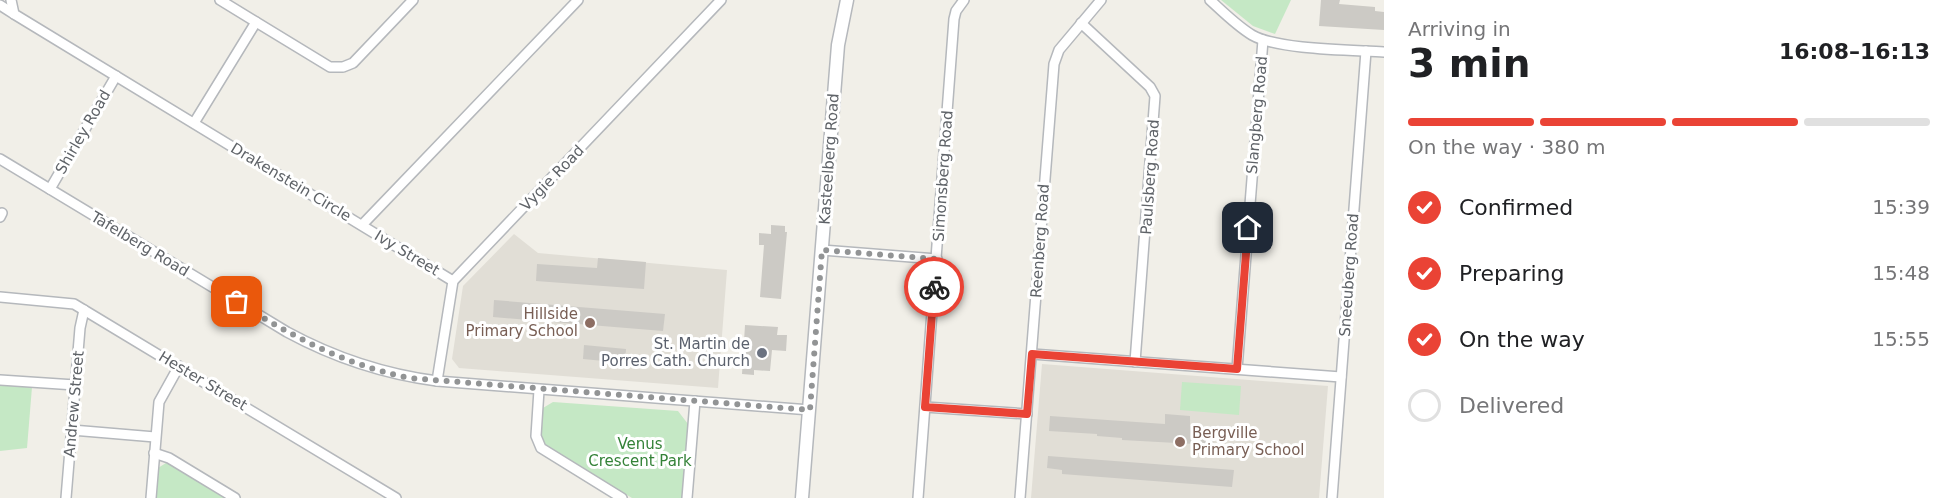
<!DOCTYPE html>
<meta charset="utf-8">
<style>
:root{--surface:#fff;--page:#f6f6f6;--text:#202124;--muted:#757577;--line:#e0e0e0;--accent:#ea4335}
body{margin:0;font-family:"DejaVu Sans",sans-serif;background:var(--page);color:var(--text);height:100vh;display:flex;flex-direction:column;font-size:22px;white-space:nowrap}
*{box-sizing:border-box;margin:0}
p{font-size:20px;color:var(--muted)}
.icon{flex:none;width:33px;height:33px;fill:none;stroke:currentColor;stroke-width:2;stroke-linecap:round;stroke-linejoin:round}
.map{position:relative;flex:1;overflow:hidden}
.drawer{display:flex;flex-direction:column;background:var(--surface);width:570px}
.drawer>*{flex:none}
.pin{position:absolute;display:grid;place-items:center;width:51px;height:51px;color:#fff;margin:-26px;border-radius:12px;box-shadow:0 3px 9px #0006}
.courier{position:absolute;display:grid;place-items:center;width:60px;height:60px;margin:-30px;border:4px solid #ea4335;border-radius:50%;background:#fff;color:#222;box-shadow:0 2px 8px #0007}
.head em{font-style:normal;font-weight:800}
.head div{display:flex;flex-direction:column-reverse}
.head{display:flex;align-items:center;justify-content:space-between;height:102px;padding:0 24px}
h1{font-size:39px;font-weight:800;line-height:45px}
.bar{display:grid;grid-template-columns:repeat(4,1fr);gap:9px 6px;align-content:center;height:72px;padding:0 24px}
.bar i{height:8px;border-radius:4px;background:var(--line)}
.bar .active{background:var(--accent)}
.bar p{grid-column:span 4}
ol{padding:0 24px;list-style:none}
li{display:flex;align-items:center;gap:18px;height:66px}
li p{margin-inline-start:auto}
li .icon{padding:6px;border-radius:50%;background:var(--accent);color:#fff;stroke-width:4}
li:last-child{color:var(--muted)}
li i{width:33px;height:33px;border:3px solid var(--line);border-radius:50%}
main{display:flex;flex:1;min-height:0}
.map>svg:first-child{display:block}
.education{fill:#e1ded6}
.green{fill:#c5e8c5}
.building{fill:#cccac5}
.lines{fill:none;stroke-linecap:round;stroke-linejoin:round}
.minor-casing{stroke:#b5b8bc;stroke-width:12}
.tertiary-casing{stroke:#b5b8bc;stroke-width:15}
.minor{stroke:#fff;stroke-width:9}
.tertiary{stroke:#fff;stroke-width:12}
.done{stroke:#929495;stroke-width:6;stroke-dasharray:0 10.8}
.route{stroke:#ea4335;stroke-width:8}
.education-dot{fill:#8d6e63;stroke:#fff;stroke-width:2}
.worship-dot{fill:#6b7280;stroke:#fff;stroke-width:2}
.labels{text-anchor:middle;stroke-width:6;stroke-linejoin:round;paint-order:stroke}
.street-label{font-size:15px;fill:#5f6368;stroke:#fff}
.education-label{font-size:15px;fill:#785e54;stroke:#fff;text-anchor:end}
.worship-label{font-size:15px;fill:#5b616d;stroke:#fff;text-anchor:end}
.park-label{font-size:15px;fill:#348238;stroke:#fff}
</style>
<main>
<div class="map">
<svg width="1384" height="498" viewBox="0 0 1384 498">
<rect width="100%" height="100%" fill="#f1efe8"/>
<!-- education -->
<g class="education">
<polygon points="514,234 538,253 727,270 718,388 459,368 452,359 463,286"/>
<polygon points="1042,364 1328,386 1319,498 1031,498"/>
</g>
<!-- green -->
<g class="green">
<polygon points="1221,0 1291,0 1275,34 1253,26"/>
<polygon points="1182,382 1241,386 1239,415 1180,410"/>
<polygon points="0,384 32,387 27,448 0,451"/>
<polygon points="553,402 678,411 688,424 682,498 632,498 545,445 541,436 543,408"/>
<polygon points="166,463 169,463 228,498 154,498 158,468"/>
</g>
<!-- building -->
<g class="building">
<polygon points="1321,0 1340,0 1339,4 1375,7 1375,11 1384,12 1384,30 1319,26"/>
<polygon points="771,225 785,226 785,232 787,232 781,299 760,297 764,245 759,245 759,233 771,234"/>
<polygon points="598,258 646,262 644,289 536,281 537,264 597,268"/>
<polygon points="494,300 665,314 663,331 493,317"/>
<polygon points="745,325 778,327 777,335 787,335 786,351 772,350 770,371 754,370 754,375 742,374"/>
<polygon points="584,345 626,349 625,363 583,359"/>
<polygon points="1165,414 1190,416 1190,426 1214,428 1213,445 1122,440 1122,438 1097,436 1097,434 1049,431 1050,416 1165,424"/>
<polygon points="1048,456 1234,470 1232,487 1062,474 1062,470 1047,468"/>
</g>
<g class="lines">
<!-- minor casing -->
<g class="minor-casing">
<g id="minor">
<polyline points="11,0 14,14 453,281"/>
<polyline points="220,0 330,67 343,67 353,63 413,0"/>
<path d="M1210,0C1223,12 1237,26 1252,35C1278,50 1352,50 1384,52"/>
<polyline points="0,5 14,14"/>
<polyline points="1081,23 1150,87 1155,96 1135,362"/>
<polyline points="194,123 256,22"/>
<path d="M0,159L287,332C335,358 383,374 437,381L810,410"/>
<polyline points="50,189 116,76"/>
<polyline points="0,217 2,213"/>
<polyline points="362,225 578,0"/>
<polyline points="822,250 937,259"/>
<polyline points="0,297 74,304 396,498"/>
<polyline points="1032,354 1341,377"/>
<polyline points="1237,369 1263,40"/>
<polyline points="0,380 75,385"/>
<polyline points="437,381 453,281 721,0"/>
<polyline points="539,390 536,436 541,448 622,498"/>
<polyline points="925,407 1027,414"/>
<polyline points="72,430 155,437"/>
<polyline points="154,453 169,458 235,498"/>
<polyline points="66,498 80,328 84,310"/>
<polyline points="151,498 159,402 179,366"/>
<polyline points="687,498 695,401"/>
<polyline points="918,498 954,19 956,11 964,0"/>
<polyline points="1020,498 1054,64 1059,50 1101,0"/>
<polyline points="1332,498 1366,51"/>
</g>
</g>
<!-- tertiary casing -->
<g class="tertiary-casing">
<polyline id="tertiary" points="802,498 838,45 847,0"/>
</g>
<!-- minor -->
<use href="#minor" class="minor"/>
<!-- tertiary -->
<use href="#tertiary" class="tertiary"/>
</g>
<g class="lines">
<!-- done -->
<path class="done" d="M237,302C294,337 343,364 409,378L810,410L822,250L937,259L934,287"/>
<!-- route -->
<polyline class="route" points="934,287 925,407 1027,414 1032,354 1237,369 1248,228"/>
</g>
<!-- markers -->
<g class="education-dot">
<circle cx="590" cy="323" r="6"/>
<circle cx="1180" cy="442" r="6"/>
</g>
<circle class="worship-dot" cx="762" cy="353" r="6"/>
<g class="labels">
<!-- street labels -->
<g class="street-label">
<text transform="translate(1257 115) rotate(-85)" y="5">Slangberg Road</text>
<text transform="translate(83 132) rotate(-60)" y="5">Shirley Road</text>
<text transform="translate(829 159) rotate(-86)" y="5">Kasteelberg Road</text>
<text transform="translate(943 176) rotate(-86)" y="5">Simonsberg Road</text>
<text transform="translate(1150 177) rotate(-86)" y="5">Paulsberg Road</text>
<text transform="translate(552 178) rotate(-46)" y="5">Vygie Road</text>
<text transform="translate(291 182) rotate(31)" y="5">Drakenstein Circle</text>
<text transform="translate(1040 241) rotate(-86)" y="5">Reenberg Road</text>
<text transform="translate(140 244) rotate(31)" y="5">Tafelberg Road</text>
<text transform="translate(407 253) rotate(31)" y="5">Ivy Street</text>
<text transform="translate(1349 275) rotate(-86)" y="5">Sneeuberg Road</text>
<text transform="translate(203 381) rotate(31)" y="5">Hester Street</text>
<text transform="translate(74 404) rotate(-85)" y="5">Andrew Street</text>
</g>
<!-- education labels -->
<g class="education-label">
<text x="578" y="319">Hillside<tspan x="578" dy="17">Primary School</tspan></text>
<text x="1192" y="438" text-anchor="start">Bergville<tspan x="1192" dy="17">Primary School</tspan></text>
</g>
<!-- worship labels -->
<g class="worship-label">
<text x="750" y="349">St. Martin de<tspan x="750" dy="17">Porres Cath. Church</tspan></text>
</g>
<!-- park labels -->
<g class="park-label">
<text x="640" y="449">Venus<tspan x="640" dy="17">Crescent Park</tspan></text>
</g>
</g>
</svg>
<div class="pin" style="left:237px;top:302px;background:#ea580c"><svg class="icon" aria-label="bag" viewBox="0 0 24 24"><path d="M5 8h14l-1 12H6zM9 8a3 3 0 0 1 6 0"/></svg></div>
<div class="pin" style="left:1248px;top:228px;background:#1f2937"><svg class="icon" aria-label="home" viewBox="0 0 24 24"><path d="M3 11l9-7 9 7M6 9v11h12V9"/></svg></div>
<div class="courier" style="left:934px;top:287px"><svg class="icon" aria-label="bike" viewBox="0 0 24 24"><circle cx="6" cy="16" r="4"/><circle cx="18" cy="16" r="4"/><path d="M6 16l4-8h5l3 8M10 8l3 8H6M13 5h3"/></svg></div>
</div>
<section class="drawer">
<div class="head"><div><h1>3 min</h1><p>Arriving in</p></div><em>16:08–16:13</em></div>
<div class="bar"><i class="active"></i><i class="active"></i><i class="active"></i><i></i><p>On the way · 380 m</p></div>
<ol>
<li><svg class="icon" aria-label="check" viewBox="0 0 24 24"><path d="M5 12l5 5 9-10"/></svg>Confirmed<p>15:39</p></li>
<li><svg class="icon" aria-label="check" viewBox="0 0 24 24"><path d="M5 12l5 5 9-10"/></svg>Preparing<p>15:48</p></li>
<li><svg class="icon" aria-label="check" viewBox="0 0 24 24"><path d="M5 12l5 5 9-10"/></svg>On the way<p>15:55</p></li>
<li><i></i>Delivered</li>
</ol>
</section>
</main>
